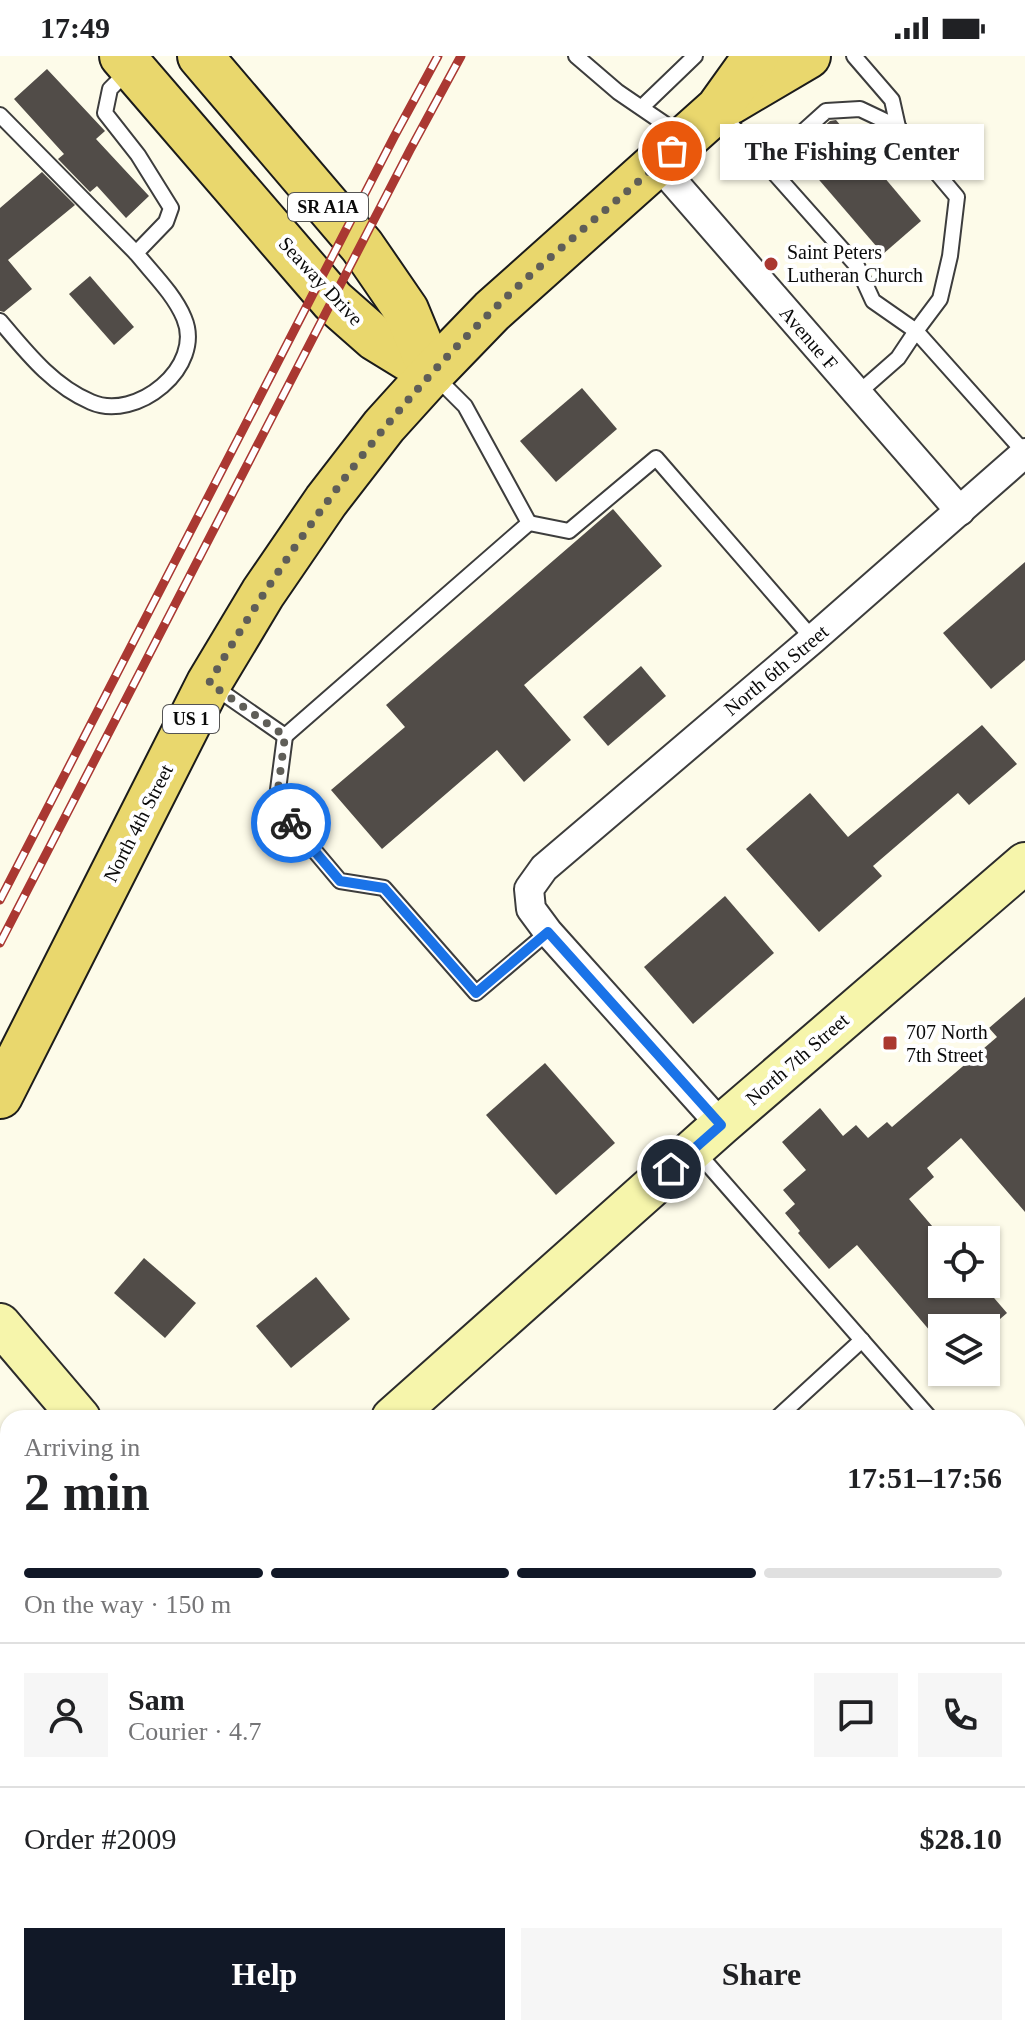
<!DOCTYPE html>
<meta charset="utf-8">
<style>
:root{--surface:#fff;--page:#f6f6f6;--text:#202124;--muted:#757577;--line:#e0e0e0;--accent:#111827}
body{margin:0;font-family:"Times New Roman",serif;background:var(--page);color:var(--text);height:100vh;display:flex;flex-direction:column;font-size:30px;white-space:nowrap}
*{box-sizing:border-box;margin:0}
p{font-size:26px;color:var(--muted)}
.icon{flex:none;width:44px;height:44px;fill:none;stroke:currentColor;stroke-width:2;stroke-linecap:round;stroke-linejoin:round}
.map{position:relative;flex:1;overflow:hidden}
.panel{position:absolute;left:0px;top:1354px;width:1026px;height:626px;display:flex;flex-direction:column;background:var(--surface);border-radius:24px 24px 0 0;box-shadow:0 2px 6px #0004}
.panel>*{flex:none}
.buttons{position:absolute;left:928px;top:1170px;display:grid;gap:16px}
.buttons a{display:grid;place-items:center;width:72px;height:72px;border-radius:0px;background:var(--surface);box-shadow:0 2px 6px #0004;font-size:40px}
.pin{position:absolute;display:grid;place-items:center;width:68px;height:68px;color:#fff;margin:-34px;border:4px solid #fff;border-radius:50%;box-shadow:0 2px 8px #0007}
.courier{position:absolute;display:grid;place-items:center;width:80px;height:80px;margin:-40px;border:6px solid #1a73e8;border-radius:50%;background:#fff;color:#222;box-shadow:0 2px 10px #0007}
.bubble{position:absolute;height:56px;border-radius:0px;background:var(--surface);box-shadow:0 2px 6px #0004;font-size:26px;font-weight:700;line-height:56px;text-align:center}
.summary em{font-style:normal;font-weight:700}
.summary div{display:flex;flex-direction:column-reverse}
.summary{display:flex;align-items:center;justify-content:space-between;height:136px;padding:0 24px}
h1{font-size:52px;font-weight:700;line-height:60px}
.bar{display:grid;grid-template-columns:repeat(4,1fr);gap:12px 8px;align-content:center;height:96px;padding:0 24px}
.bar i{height:10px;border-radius:6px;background:var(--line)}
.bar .current{background:var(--accent)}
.bar p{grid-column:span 4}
.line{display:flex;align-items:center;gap:20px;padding:0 24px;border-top:2px solid var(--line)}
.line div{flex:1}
.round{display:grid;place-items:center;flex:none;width:84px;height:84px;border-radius:0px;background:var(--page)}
.primary-button{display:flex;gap:16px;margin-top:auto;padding:16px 24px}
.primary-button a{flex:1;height:92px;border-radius:0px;background:var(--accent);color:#fff;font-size:32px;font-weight:700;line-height:92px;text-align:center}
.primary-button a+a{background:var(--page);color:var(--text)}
.status{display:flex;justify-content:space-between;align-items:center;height:56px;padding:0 40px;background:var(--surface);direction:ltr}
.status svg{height:22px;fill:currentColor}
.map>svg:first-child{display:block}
.building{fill:#514c48}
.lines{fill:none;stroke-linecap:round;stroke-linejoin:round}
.lane-casing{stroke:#3d3d3d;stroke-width:18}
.street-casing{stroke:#3d3d3d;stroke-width:32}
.secondary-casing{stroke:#2c2c2c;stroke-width:44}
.primary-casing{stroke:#1b1b1b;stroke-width:48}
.lane{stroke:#fff;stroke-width:14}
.street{stroke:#fff;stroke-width:28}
.secondary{stroke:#f6f5ab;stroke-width:40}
.primary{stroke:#e9d76d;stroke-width:44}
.rail-casing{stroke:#aa3832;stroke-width:9}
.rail{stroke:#fff;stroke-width:6;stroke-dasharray:18;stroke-linecap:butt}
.done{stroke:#5f5e58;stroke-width:8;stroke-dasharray:0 14.4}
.route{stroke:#1a73e8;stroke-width:10}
.poi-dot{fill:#aa3832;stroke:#fff;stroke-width:3}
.labels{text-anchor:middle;stroke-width:8;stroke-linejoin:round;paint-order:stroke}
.shield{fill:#fff;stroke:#545454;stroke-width:2}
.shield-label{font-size:18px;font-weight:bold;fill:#0a0a0a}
.poi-label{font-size:20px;fill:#0a0a0a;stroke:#fff;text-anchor:start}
.street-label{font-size:20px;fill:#0a0a0a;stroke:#fff}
</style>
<div class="status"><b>17:49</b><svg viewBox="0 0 49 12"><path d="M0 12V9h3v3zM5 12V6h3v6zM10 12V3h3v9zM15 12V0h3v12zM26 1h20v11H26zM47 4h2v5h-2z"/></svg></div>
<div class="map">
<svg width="1025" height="1979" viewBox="0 0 1025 1979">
<rect width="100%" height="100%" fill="#fdfbe9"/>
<!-- building -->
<g class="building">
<polygon points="47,13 105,75 96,83 149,140 126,162 97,130 90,136 58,103 64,98 14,43"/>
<polygon points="836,64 921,165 883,198 795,96 830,65"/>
<polygon points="42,116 75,149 8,204 32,233 4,256 0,255 0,152"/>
<polygon points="90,220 134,271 114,289 69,238"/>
<polygon points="582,332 617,373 556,426 520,385"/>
<polygon points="613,453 662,510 524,629 571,684 524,726 497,694 382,793 331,734 405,671 386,649"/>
<polygon points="1025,506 1025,604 991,633 943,577"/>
<polygon points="641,610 666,640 608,690 583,661"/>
<polygon points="982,669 1017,708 969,749 958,737 873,810 882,820 819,876 746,793 810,737 848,781"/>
<polygon points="725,840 774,897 693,968 644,911"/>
<polygon points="1025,941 1025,1156 961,1082 927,1112 934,1121 909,1143 944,1184 942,1184 942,1228 982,1228 1007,1257 986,1275 986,1272 942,1272 942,1289 857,1189 829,1213 798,1177 800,1175 785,1157 795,1148 783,1134 806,1114 782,1086 820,1052 843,1080 856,1069 868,1082 887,1066 892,1071 997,981 989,972"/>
<polygon points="545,1007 615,1087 556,1139 486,1059"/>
<polygon points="144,1202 196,1247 165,1282 114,1237"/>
<polygon points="316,1221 350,1263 291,1312 256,1270"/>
</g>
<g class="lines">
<!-- lane casing -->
<g class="lane-casing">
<g id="lane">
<polyline points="576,0 618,36 681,79"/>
<polyline points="854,0 892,44 898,71"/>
<polyline points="642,51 695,0"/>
<polyline points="720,56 857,210 873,245 916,275 940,243 950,200 957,141 898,71 860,53 826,55 767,108"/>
<polyline points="0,59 136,197 166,166 171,152 138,99 105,57 110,33 129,14"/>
<path d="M0,265C27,297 53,330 91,346C136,366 205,311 184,262C174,238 152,217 136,197"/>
<polyline points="857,338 898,302 916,275 1025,397"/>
<polyline points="529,467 569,475 656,402 813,583"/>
<polyline points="213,630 285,680 529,467 465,350 435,320"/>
<polyline points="285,680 276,749 340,825 384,832 476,937 548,876"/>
<polyline points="697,1096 930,1362"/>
<polyline points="777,1362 862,1284"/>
<polyline points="1018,1394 1025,1388"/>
</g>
</g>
<!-- street casing -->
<g class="street-casing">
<g id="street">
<polyline points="658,108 960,455"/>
<polyline points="721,1069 548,876 531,853 529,833 544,812 813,583 1025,397"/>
<polyline points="1018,1766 1025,1760"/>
<polyline points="0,1856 8,1838"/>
<polyline points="774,1979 782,1972"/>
</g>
</g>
<!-- secondary casing -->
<g class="secondary-casing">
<g id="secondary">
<polyline points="0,1268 80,1362"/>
<polyline points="392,1362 721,1069 1025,807"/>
<polyline points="644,1972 650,1979"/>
</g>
</g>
<!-- primary casing -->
<g class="primary-casing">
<g id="primary">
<polyline points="122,0 333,245 375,282 432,317"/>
<polyline points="200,0 362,190 406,254 432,317"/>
<polyline points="730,46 808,0"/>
<polyline points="0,1040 209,627 263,537 326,445 384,370 432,317 492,255 718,53 756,0"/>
</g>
</g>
<!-- lane -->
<use href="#lane" class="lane"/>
<!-- street -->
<use href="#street" class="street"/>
<!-- secondary -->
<use href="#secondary" class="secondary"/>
<!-- primary -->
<use href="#primary" class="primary"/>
<!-- rail casing -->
<g class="rail-casing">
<g id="rail">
<polyline points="0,844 394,81 438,0"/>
<polyline points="0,887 410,94 461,0"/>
</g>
</g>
<!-- rail -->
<use href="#rail" class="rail"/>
</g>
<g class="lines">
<!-- done -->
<path class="done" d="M291,767L276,749L285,680L209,627C288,492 378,366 491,256C548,200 613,150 672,95"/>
<!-- route -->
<polyline class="route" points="291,767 340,825 384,832 476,937 548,876 721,1069 671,1113"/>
</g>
<!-- markers -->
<g class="poi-dot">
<circle cx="771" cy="208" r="8"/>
<rect x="882" y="979" width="16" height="16" rx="4"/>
</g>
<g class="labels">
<!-- shield labels -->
<g class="shield">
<rect x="288" y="137" width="80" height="28" rx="6"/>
<rect x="163" y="649" width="56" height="28" rx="6"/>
</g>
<g class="shield-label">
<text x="328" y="157">SR A1A</text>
<text x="191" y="669">US 1</text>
</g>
<!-- poi labels -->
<g class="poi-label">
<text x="787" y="203">Saint Peters<tspan x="787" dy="23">Lutheran Church</tspan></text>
<text x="906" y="983">707 North<tspan x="906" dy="23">7th Street</tspan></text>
</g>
<!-- street labels -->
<g class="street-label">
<text transform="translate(321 225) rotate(47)" y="7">Seaway Drive</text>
<text transform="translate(809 282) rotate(49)" y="7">Avenue F</text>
<text transform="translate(776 614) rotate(-40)" y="7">North 6th Street</text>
<text transform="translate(138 767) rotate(-63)" y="7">North 4th Street</text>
<text transform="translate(797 1003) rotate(-41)" y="7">North 7th Street</text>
</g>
</g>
</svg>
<div class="buttons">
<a><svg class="icon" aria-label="locate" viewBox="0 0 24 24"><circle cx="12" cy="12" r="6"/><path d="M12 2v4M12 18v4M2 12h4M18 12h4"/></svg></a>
<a><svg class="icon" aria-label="layers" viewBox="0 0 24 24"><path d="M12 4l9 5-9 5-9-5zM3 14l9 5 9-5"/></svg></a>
</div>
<div class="pin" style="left:672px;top:95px;background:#ea580c"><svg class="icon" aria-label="bag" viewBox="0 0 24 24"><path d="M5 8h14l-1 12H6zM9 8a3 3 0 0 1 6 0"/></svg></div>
<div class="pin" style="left:671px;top:1113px;background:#1f2937"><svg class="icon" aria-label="home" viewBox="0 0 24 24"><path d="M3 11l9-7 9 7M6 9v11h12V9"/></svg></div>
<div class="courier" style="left:291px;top:767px"><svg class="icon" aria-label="bike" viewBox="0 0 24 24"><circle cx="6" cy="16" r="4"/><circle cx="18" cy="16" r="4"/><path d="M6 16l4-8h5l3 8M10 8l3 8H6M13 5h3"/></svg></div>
<div class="bubble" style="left:720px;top:68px;width:264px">The Fishing Center</div>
<section class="panel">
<div class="summary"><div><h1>2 min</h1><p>Arriving in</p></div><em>17:51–17:56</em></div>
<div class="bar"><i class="current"></i><i class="current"></i><i class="current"></i><i></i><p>On the way · 150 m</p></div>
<div class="line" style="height:144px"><a class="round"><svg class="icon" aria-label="person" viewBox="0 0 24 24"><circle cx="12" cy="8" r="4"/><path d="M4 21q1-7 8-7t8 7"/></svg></a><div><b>Sam</b><p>Courier · 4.7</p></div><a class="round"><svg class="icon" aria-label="chat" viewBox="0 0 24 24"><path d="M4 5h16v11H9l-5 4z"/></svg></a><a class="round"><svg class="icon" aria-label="phone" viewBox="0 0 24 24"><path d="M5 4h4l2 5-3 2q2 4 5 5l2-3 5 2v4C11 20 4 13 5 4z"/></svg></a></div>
<div class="line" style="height:104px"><div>Order #2009</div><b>$28.10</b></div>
<div class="primary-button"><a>Help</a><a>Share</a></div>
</section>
</div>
